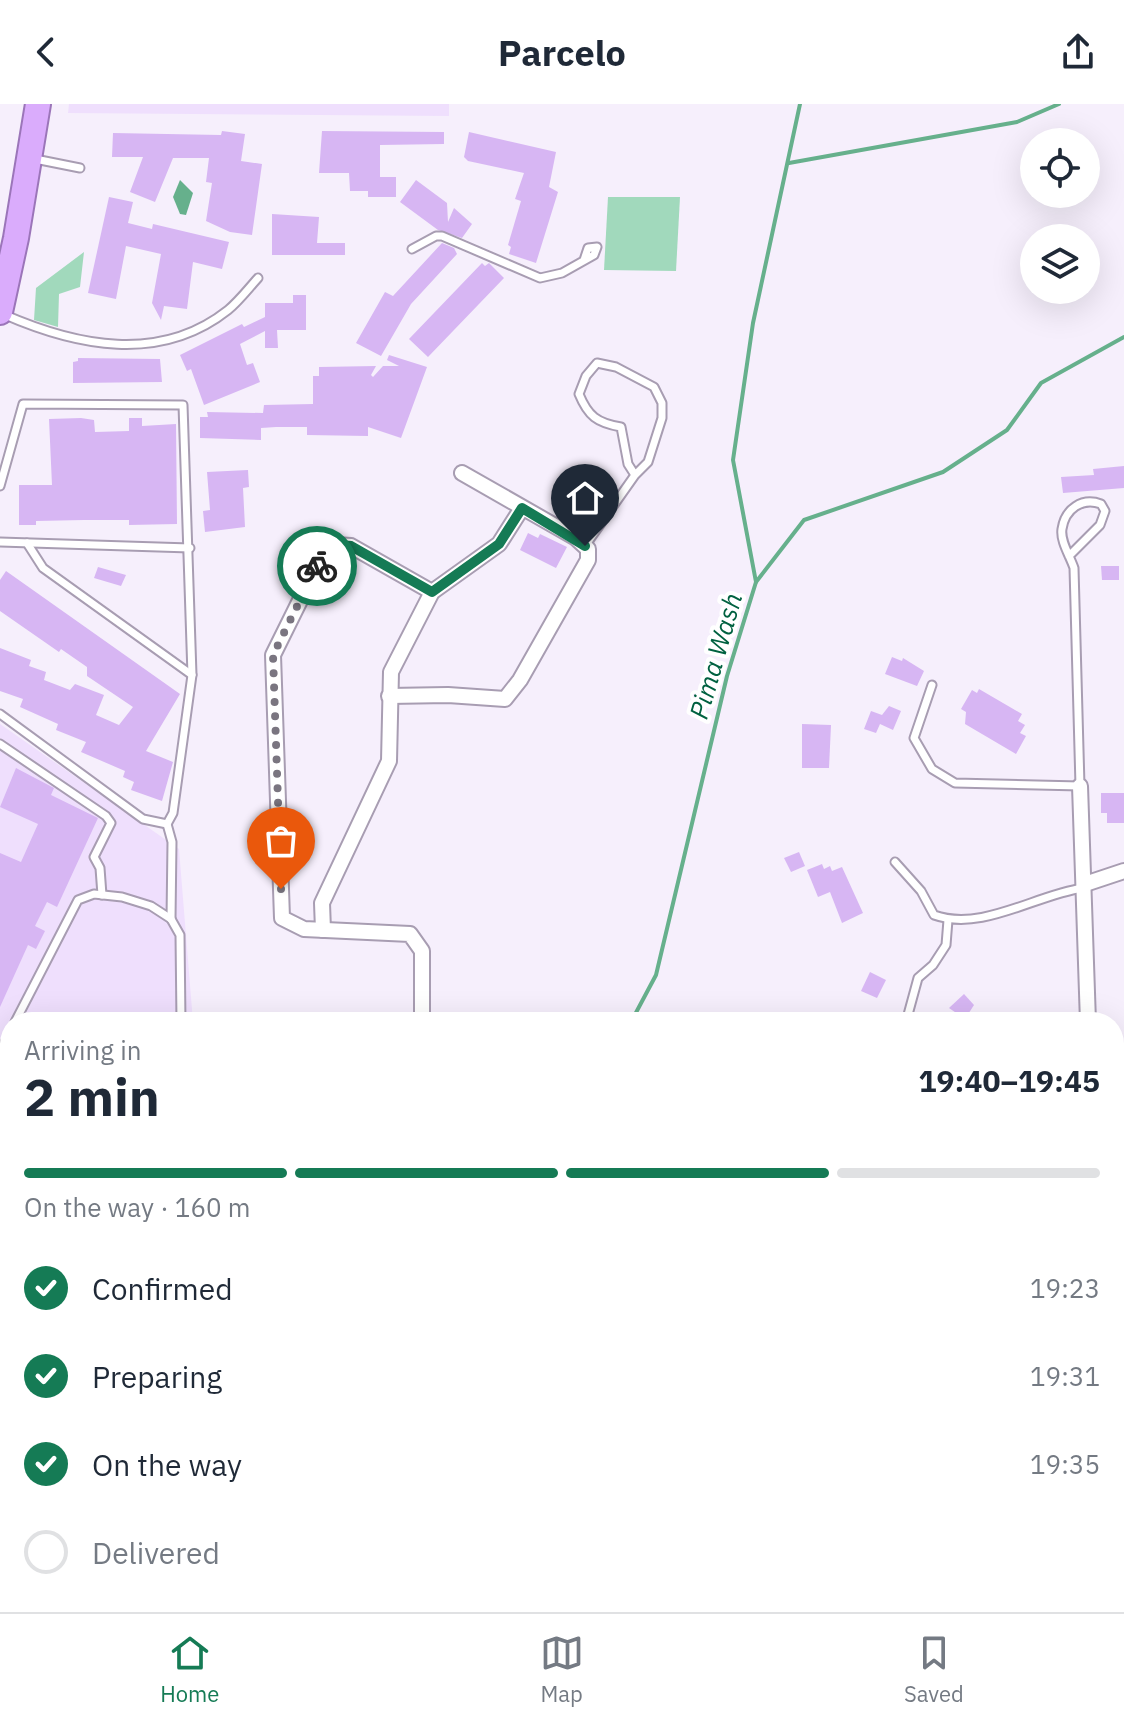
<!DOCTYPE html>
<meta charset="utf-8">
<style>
:root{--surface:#fff;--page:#f6f6f7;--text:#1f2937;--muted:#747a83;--line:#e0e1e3;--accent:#157b55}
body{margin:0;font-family:"IBM Plex Sans",sans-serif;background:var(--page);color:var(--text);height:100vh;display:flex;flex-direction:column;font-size:30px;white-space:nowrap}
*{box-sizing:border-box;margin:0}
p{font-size:26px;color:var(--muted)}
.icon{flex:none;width:44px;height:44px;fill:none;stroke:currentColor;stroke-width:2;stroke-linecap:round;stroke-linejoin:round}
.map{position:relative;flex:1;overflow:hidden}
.details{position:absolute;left:0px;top:908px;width:1124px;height:600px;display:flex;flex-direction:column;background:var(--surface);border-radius:32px 32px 0 0;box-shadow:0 8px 32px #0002}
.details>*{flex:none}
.controls{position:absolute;left:1020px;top:24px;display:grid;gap:16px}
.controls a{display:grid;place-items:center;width:80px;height:80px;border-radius:50%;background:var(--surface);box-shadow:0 8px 32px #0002;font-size:40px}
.pin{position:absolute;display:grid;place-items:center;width:68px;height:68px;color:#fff;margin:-82px -34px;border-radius:50% 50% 50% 0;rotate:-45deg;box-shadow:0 0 8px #0007}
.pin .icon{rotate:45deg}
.courier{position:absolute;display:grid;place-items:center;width:80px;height:80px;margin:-40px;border:6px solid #157b55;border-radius:50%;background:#fff;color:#222;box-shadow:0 2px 10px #0007}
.head em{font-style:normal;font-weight:800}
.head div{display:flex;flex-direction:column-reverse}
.head{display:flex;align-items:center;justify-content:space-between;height:136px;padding:0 24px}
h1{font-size:52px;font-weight:800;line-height:60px}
.bar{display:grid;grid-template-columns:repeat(4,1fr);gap:12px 8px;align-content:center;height:96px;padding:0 24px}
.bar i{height:10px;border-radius:6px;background:var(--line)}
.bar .selected{background:var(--accent)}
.bar p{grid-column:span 4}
ol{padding:0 24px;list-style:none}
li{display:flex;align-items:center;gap:24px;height:88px}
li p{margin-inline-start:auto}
li .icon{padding:8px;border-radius:50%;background:var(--accent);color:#fff;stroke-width:4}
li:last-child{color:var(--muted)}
li i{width:44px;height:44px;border:4px solid var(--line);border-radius:50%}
header{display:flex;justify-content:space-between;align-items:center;height:104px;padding:0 24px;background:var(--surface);font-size:36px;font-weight:800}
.menu{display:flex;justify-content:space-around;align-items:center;height:112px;border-top:2px solid var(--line);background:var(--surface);font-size:22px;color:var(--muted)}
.menu a{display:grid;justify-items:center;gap:4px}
.menu .selected{color:var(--accent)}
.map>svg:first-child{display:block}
.built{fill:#efdffd}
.green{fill:#a1d9bc}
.water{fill:#66b08c}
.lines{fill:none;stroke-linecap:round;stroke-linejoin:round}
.stream{stroke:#66b08c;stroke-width:4}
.building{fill:#d7b6f3}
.service-casing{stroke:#a89db2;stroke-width:11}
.minor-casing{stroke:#a89db2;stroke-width:18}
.tertiary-casing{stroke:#a89db2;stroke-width:22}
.trunk-casing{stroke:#9b75b9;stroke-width:28}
.service{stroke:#fff;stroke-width:7}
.minor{stroke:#fff;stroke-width:14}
.tertiary{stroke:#fff;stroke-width:18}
.trunk{stroke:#daacfc;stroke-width:24}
.done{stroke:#7a7580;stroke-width:8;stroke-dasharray:0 14.4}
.route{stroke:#157b55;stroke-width:10}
.labels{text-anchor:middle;stroke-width:8;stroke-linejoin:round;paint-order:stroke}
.water-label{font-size:26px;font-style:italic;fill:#006140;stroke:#fff}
</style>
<header><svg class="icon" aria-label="back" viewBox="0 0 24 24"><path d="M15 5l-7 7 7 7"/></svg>Parcelo<svg class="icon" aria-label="share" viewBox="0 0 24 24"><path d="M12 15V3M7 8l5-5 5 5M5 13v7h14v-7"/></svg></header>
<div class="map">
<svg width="1124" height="1508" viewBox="0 0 1124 1508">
<rect width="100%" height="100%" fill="#f6effc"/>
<!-- built -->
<g class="built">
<polygon points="69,0 449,0 449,12 68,9"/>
<polygon points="0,620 179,745 193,918 10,918 10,1014 0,1014"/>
<polygon points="0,1036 10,1094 10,1358 0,1352"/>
</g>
<!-- green -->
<g class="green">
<polygon points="608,93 680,93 676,167 604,166"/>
<polygon points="84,148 80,183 59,190 58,223 34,216 36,184"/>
<polygon points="0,1352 10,1358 10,1498 59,1498 59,1508 0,1508"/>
</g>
<!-- water -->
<polygon class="water" points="180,76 193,89 186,111 180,110 173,93"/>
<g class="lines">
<!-- stream -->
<g class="stream">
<polyline points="789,59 1017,18 1059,0"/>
<polyline points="756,478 804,416 943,368 1007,326 1041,279 1124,233"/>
<polyline points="631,918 656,871 727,572 756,478 733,356 753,219 800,0"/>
<polyline points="1114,1494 1124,1485"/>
<polyline points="285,1508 291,1498"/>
<polyline points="1097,1508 1109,1498"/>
</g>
</g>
<!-- building -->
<g class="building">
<polygon points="222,27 245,30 241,57 262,60 252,131 230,128 206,117 212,79 206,78 209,54 173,54 155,98 130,88 143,53 112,53 113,29 221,31"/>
<polygon points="322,27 444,28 444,40 380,41 380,73 396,73 396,93 368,93 368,87 350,87 349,69 319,69"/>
<polygon points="469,28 556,48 549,83 558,88 536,159 509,150 511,143 508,141 521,97 515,95 524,69 468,57 464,53"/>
<polygon points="416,76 447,99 448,118 454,104 472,120 462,134 438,126 400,98"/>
<polygon points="109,93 133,98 128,119 152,125 153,120 229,138 222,165 193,158 187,205 164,202 161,216 152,199 161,150 126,142 116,195 88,189"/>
<polygon points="272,110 319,113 317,139 345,139 345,151 272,151"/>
<polygon points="442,139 454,144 457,150 411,200 381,252 356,239 385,188 393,192"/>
<polygon points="482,159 485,162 489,159 504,174 428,253 409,235"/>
<polygon points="293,191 306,191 306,226 277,226 278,244 265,244 265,227 240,240 247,261 253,259 260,278 204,301 191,265 187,267 180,251 242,220 244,223 265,213 265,199 293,199"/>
<polygon points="389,251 427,263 401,334 368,323 368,332 307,331 307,323 276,323 261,324 261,336 200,334 200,313 208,313 207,308 263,309 264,301 313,300 313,272 319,272 319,263 376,262 371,271 373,273 383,262 399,262 387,256"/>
<polygon points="78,254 160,255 162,278 73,279 73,258 78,257"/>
<polygon points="81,314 94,316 95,328 129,327 129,314 142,314 142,322 176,320 177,420 129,421 129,416 84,416 36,417 36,421 19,421 19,381 52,381 49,315"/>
<polygon points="1124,362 1124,384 1063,389 1061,373 1094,371 1093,365"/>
<polygon points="248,366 249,383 243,384 245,423 205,428 203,407 210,406 207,368"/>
<polygon points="528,429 538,434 540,430 567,443 556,464 520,446"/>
<polygon points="1101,462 1119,462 1119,476 1102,476"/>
<polygon points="98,463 126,471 121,482 94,474"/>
<polygon points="6,467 180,590 146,647 173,658 162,697 131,686 134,678 123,673 125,667 81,648 86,638 56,626 58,620 20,603 23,595 0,587 0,544 31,556 29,562 46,568 44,576 70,586 75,580 104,591 96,611 119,621 133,603 87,572 87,563 61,545 59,548 0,507 0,476"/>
<polygon points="892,553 902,557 903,554 924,567 917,582 885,570"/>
<polygon points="979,585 1022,610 1018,617 1025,621 1020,629 1026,632 1016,650 965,620 966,608 961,605 972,586 977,589"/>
<polygon points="889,602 901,607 893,626 880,620 876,629 864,625 871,607 882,611"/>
<polygon points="802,620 831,621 829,664 802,664"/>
<polygon points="16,664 54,684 51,691 98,714 57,803 47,798 35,822 45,827 36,845 28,841 0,903 0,749 21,758 38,720 0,703"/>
<polygon points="1101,689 1124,689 1124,719 1107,719 1107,709 1101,709"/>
<polygon points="799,748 805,762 791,768 784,754"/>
<polygon points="822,760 824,765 830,762 832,767 842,763 863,809 842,819 830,788 818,793 807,766"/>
<polygon points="870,868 886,876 877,894 861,887"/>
<polygon points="964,890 974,901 965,915 949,904"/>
</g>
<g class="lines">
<!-- service casing -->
<g class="service-casing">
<g id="service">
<polyline points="35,55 80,64"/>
<polyline points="412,145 436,132 442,132 540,174 562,169 594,151 597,143 588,144 584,156"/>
<path d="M3,210C76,242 160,260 228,206C239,197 248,185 258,174"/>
<polyline points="0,382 23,300 183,301 192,571 173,709 167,720 143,715 0,610"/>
<polyline points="0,438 190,444"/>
<polyline points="27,439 43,464 192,571"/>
<path d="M585,442L635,371L648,358L662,314V299L654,283L616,263L597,259L586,272L579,290C588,312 597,319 621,323L628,360L635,371"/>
<path d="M932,581L914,634L932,665L955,679L1080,682L1074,464C1070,452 1060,437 1062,425C1065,405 1082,393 1101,400L1105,407L1100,421L1069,452"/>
<polyline points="0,640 106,712 111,719 94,753 100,764 102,791"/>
<polyline points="167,720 172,738 171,815"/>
<path d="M895,758L921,787L934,811C982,828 1035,791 1083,784"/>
<polyline points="15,918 78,796 94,790 122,793 151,802 171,815 180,831 181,918"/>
<polyline points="906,918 918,874 933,861 946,841 948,816"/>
<polyline points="0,948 10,929"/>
<polyline points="0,1196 10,1181"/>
<polyline points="652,1508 657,1498"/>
</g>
</g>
<!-- minor casing -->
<g class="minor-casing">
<g id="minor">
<polyline points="389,592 448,591 505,595 520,576 588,456 588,445 576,434 462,369"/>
<polyline points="1080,682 1088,918"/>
<polyline points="1085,780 1124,767"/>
<polyline points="323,826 322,799 389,657 391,568 432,488 499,440 522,404"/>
<polyline points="422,918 422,847 410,830 304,825 282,814 273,551 323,450 336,441 351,442 432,488"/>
<polyline points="556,1508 608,1498"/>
</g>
</g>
<!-- tertiary casing -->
<g class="tertiary-casing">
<g id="tertiary">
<polyline points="0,1023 10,1023"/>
<polyline points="1114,1039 1124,1039"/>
</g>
</g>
<!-- trunk casing -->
<g class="trunk-casing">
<polyline id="trunk" points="0,208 16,134 38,0"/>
</g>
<!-- service -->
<use href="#service" class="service"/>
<!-- minor -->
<use href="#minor" class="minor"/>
<!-- tertiary -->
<use href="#tertiary" class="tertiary"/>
<!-- trunk -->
<use href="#trunk" class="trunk"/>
</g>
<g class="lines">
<!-- done -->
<polyline class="done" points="281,785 273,551 317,462"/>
<!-- route -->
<path class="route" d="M317,462C324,447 333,439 351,442L432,488L499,440L522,404L585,442"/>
</g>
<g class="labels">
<!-- water labels -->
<g class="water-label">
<text transform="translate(716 552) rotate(-74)" y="9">Pima Wash</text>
</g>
</g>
</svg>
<div class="controls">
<a><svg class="icon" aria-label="locate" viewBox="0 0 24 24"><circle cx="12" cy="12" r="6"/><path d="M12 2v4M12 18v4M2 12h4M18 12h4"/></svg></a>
<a><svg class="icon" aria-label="layers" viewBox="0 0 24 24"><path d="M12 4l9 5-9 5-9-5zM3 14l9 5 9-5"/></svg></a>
</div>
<div class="pin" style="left:281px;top:785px;background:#ea580c"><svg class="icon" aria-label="bag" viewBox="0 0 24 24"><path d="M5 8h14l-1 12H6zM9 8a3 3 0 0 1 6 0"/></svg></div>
<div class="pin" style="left:585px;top:442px;background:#1f2937"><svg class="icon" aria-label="home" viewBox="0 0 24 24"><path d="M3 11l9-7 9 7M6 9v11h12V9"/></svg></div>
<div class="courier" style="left:317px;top:462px"><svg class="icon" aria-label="bike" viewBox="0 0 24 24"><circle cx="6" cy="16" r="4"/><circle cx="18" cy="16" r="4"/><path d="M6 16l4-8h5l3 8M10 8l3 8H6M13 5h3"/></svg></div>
<section class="details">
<div class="head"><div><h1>2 min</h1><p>Arriving in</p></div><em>19:40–19:45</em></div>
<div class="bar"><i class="selected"></i><i class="selected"></i><i class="selected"></i><i></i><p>On the way · 160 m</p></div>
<ol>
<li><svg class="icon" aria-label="check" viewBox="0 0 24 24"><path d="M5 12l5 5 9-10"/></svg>Confirmed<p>19:23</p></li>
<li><svg class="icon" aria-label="check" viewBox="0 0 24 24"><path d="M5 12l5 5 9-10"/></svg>Preparing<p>19:31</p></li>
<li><svg class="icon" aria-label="check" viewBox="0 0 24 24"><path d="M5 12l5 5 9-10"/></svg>On the way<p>19:35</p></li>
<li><i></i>Delivered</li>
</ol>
</section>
</div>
<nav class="menu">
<a class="selected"><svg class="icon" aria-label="home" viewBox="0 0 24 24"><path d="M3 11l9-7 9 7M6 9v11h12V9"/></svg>Home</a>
<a><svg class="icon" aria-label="map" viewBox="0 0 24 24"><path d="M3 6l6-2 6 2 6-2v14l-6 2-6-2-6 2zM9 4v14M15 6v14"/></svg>Map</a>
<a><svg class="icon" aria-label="saved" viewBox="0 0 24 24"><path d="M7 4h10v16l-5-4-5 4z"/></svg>Saved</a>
</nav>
